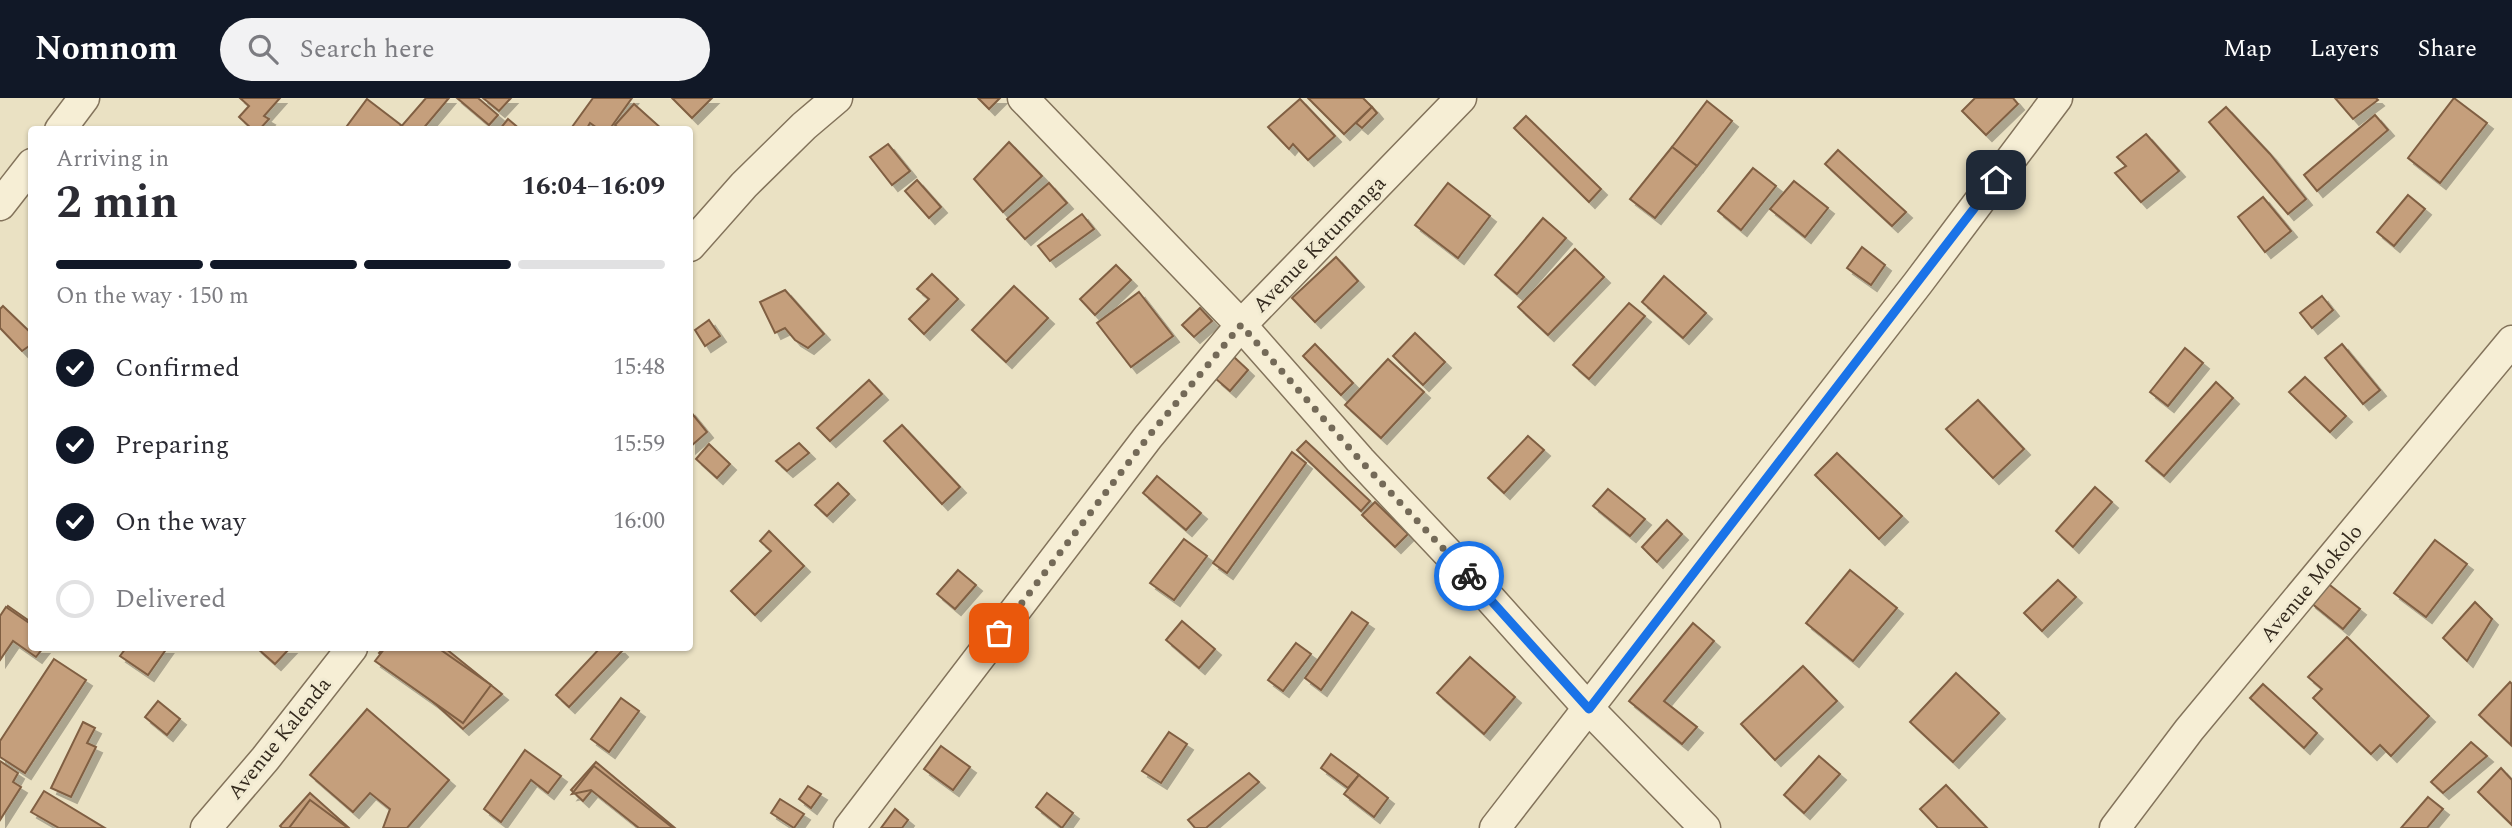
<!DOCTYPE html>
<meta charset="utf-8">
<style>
:root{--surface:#fff;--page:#f2f2f3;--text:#2b2b33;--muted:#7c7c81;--line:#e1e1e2;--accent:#111827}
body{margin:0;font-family:Spectral,serif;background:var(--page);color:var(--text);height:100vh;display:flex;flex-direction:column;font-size:26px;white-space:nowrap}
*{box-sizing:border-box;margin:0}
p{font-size:23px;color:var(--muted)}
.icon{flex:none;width:38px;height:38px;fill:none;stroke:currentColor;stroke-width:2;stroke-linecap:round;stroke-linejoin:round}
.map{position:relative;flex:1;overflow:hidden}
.side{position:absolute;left:28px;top:28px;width:665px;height:525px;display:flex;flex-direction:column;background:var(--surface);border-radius:7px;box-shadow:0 2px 5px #0004}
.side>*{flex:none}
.pin{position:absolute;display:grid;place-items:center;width:60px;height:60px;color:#fff;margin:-30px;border-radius:14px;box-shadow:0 4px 10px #0006}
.courier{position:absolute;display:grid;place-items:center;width:70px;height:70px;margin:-35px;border:5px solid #1a73e8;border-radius:50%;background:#fff;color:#222;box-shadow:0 2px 9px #0007}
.summary em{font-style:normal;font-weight:700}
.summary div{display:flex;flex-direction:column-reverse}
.summary{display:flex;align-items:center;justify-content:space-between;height:119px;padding:0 28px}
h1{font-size:46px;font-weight:700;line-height:52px}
.bar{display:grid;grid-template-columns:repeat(4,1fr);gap:10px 7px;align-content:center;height:84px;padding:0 28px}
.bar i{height:9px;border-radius:5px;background:var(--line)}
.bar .selected{background:var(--accent)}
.bar p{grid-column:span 4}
ol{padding:0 28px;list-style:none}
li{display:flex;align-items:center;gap:21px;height:77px}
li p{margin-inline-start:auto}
li .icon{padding:7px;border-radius:50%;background:var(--accent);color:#fff;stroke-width:4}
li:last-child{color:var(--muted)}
li i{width:38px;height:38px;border:4px solid var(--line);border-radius:50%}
header{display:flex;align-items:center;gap:42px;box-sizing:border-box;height:98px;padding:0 35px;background:var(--accent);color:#fff}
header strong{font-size:33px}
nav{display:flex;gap:38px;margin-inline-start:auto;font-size:24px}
.search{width:490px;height:63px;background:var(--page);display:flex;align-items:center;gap:18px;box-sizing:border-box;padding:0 24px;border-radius:38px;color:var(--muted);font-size:26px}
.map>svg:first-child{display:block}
.building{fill:#c59f7b;stroke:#805f43;stroke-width:2;filter:url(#shadow)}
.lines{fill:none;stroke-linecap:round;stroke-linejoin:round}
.street-casing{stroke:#83735b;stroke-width:33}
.street{stroke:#f6eed5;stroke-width:30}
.done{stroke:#746a58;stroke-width:7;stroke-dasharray:0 12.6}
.route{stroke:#1a73e8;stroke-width:9}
.labels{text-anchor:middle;stroke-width:6;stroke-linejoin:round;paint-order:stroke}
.street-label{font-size:21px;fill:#342a1e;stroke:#f2ebd2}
</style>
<header>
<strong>Nomnom</strong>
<div class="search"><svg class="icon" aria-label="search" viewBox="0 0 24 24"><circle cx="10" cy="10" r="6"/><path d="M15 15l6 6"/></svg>Search here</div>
<nav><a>Map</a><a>Layers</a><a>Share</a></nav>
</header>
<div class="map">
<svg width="2512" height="730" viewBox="0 0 2512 730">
<defs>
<filter id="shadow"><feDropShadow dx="6" dy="6" stdDeviation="0" flood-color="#0004"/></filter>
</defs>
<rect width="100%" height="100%" fill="#eae1c3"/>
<!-- building -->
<g class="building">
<polygon points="240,0 280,0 264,18 269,21 259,32 253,32 239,19 249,8"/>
<polygon points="426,0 449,0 422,32 399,31"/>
<polygon points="457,0 478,0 498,17 489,27"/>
<polygon points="483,0 511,0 499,13"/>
<polygon points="593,0 632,0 609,32 600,32 590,25 586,32 576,32 572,29"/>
<polygon points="672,0 712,0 692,20"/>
<polygon points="978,0 1000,0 989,11"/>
<polygon points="1308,0 1363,0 1372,9 1344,36"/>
<polygon points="1975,0 2013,0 2018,6 1986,37 1962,13"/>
<polygon points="2335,0 2376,0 2378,2 2353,21"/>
<polygon points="2454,0 2487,25 2440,85 2408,60"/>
<polygon points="367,1 401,27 398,32 344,32"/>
<polygon points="1300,1 1335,38 1308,62 1293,46 1289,51 1268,29"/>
<polygon points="1707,3 1732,23 1697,68 1672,49"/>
<polygon points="634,6 663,32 620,32 615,27"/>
<polygon points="1372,9 1377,15 1362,30 1356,25"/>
<polygon points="2226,9 2270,56 2306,101 2288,116 2209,24"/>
<polygon points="2375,17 2388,32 2317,93 2304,77"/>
<polygon points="1526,18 1601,91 1589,104 1514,30"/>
<polygon points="508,21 521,32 499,32"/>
<polygon points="2146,36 2179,73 2141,104 2115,75 2126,68 2117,59"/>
<polygon points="1009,44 1042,78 1003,114 974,81"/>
<polygon points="888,46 910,73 892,87 870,59"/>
<polygon points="1672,49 1697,68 1655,120 1630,101"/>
<polygon points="1838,52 1906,114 1892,128 1825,66"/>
<polygon points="1753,70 1776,88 1741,132 1718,113"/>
<polygon points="917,82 941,109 929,120 905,93"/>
<polygon points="1794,83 1828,110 1805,139 1770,111"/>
<polygon points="1049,85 1067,105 1025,141 1007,121"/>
<polygon points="1448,85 1490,118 1458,160 1415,127"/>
<polygon points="2408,97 2425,111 2394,148 2377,134"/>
<polygon points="2263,99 2291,133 2265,154 2238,119"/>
<polygon points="1082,116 1094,131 1050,163 1038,148"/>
<polygon points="1543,120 1566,140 1517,196 1495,177"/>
<polygon points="1862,149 1885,167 1871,187 1847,170"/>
<polygon points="1575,151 1604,179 1548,237 1518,209"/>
<polygon points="1336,159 1358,183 1315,224 1292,200"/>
<polygon points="1116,167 1131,182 1095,217 1080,201"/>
<polygon points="932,176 958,201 924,236 909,221 929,201 917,191"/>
<polygon points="1664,178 1706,215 1683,240 1642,204"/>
<polygon points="1014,188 1048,220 1006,264 972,232"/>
<polygon points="785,192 824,236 808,250 795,242 785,230 775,235 760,204"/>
<polygon points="1139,194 1173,238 1131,269 1097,225"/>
<polygon points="2322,198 2333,212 2312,230 2300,215"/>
<polygon points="1629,205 1645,218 1589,281 1573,267"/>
<polygon points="3,208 32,236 32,246 22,253 0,230 0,211"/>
<polygon points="1200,210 1212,223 1194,239 1182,227"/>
<polygon points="709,222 720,238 705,248 695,232"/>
<polygon points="1415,235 1445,264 1423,287 1393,258"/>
<polygon points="1315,246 1353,285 1341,297 1303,258"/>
<polygon points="2342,246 2380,292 2363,306 2325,260"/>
<polygon points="2185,250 2203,265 2168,308 2150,294"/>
<polygon points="1234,259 1248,272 1230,293 1216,281"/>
<polygon points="1388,261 1424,294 1381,340 1345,307"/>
<polygon points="2305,279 2346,318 2330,334 2289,294"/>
<polygon points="869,282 882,296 830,343 817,330"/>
<polygon points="2216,284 2233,300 2164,378 2146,363"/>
<polygon points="1978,302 2024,351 1993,380 1946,331"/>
<polygon points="690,313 707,334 690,349"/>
<polygon points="902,327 960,389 942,406 884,343"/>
<polygon points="1528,338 1544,352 1504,395 1488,380"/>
<polygon points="1306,343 1370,403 1361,413 1297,352"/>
<polygon points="799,345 809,355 787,373 776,363"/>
<polygon points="709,346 730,366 717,380 696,361"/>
<polygon points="1292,354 1306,365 1227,475 1213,465"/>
<polygon points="1837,355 1902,418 1879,441 1815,377"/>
<polygon points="1157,378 1201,415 1186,432 1143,395"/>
<polygon points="838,385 849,396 827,418 815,407"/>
<polygon points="2095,389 2112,404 2073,449 2056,433"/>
<polygon points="1608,391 1645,421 1630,438 1593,408"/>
<polygon points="1375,404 1408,436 1395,449 1362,417"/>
<polygon points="1667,422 1682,436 1657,464 1642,449"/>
<polygon points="769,433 804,468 755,517 731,493 771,453 760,443"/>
<polygon points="1184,441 1207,458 1174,502 1150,485"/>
<polygon points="2435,442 2467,466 2426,519 2394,495"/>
<polygon points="958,472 976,487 955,511 937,496"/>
<polygon points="1850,472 1897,510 1853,563 1806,525"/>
<polygon points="2058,482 2076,499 2042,533 2024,515"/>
<polygon points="2326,484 2360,511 2343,531 2310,504"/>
<polygon points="2475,504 2492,521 2467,563 2443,540"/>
<polygon points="8,508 28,522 32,518 32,550 42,550 34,557 15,539 0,561 0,520"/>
<polygon points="6,509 32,527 32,550 43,550 36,559 13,543 0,562 0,518"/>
<polygon points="1352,514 1368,525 1321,592 1305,580"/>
<polygon points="1182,523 1215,551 1199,570 1166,542"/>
<polygon points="1693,525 1714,543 1664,603 1697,629 1682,646 1629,603"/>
<polygon points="2347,539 2429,618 2391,658 2380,647 2371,656 2313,600 2322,591 2308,579"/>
<polygon points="1296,545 1311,556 1283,593 1268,582"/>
<polygon points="126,550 167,550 148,577 120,558"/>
<polygon points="257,550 290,550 275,566"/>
<polygon points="384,550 445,550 502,596 463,631 379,555"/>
<polygon points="385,550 438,550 491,587 463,625 375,563"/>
<polygon points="600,550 619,550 622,553 569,609 556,597"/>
<polygon points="1470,559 1515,599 1484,636 1437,595"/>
<polygon points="54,561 86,582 25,675 0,659 0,643"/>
<polygon points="1803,568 1837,603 1775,662 1741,626"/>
<polygon points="1956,575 1999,615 1953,664 1910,624"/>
<polygon points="2510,584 2512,586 2511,647 2479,617"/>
<polygon points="2263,586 2317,635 2304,650 2250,600"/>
<polygon points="621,600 639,613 609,654 591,641"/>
<polygon points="158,603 180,621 167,637 145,619"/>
<polygon points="367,611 449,682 407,730 383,730 390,711 370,695 353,714 310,677"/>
<polygon points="83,624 95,630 87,645 96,649 71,699 51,690"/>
<polygon points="1169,634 1187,646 1161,685 1142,673"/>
<polygon points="2471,644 2487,658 2443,695 2431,684"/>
<polygon points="941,648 970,669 953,692 924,671"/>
<polygon points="525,652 561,678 548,695 531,682 501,724 484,711"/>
<polygon points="1331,656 1359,677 1348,690 1321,670"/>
<polygon points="1819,658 1840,676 1804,715 1784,697"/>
<polygon points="0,663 18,675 13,684 21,689 0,722"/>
<polygon points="596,664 675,730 639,730 593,691 583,703 571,692"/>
<polygon points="594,668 673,730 639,730 591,692 572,696"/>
<polygon points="2501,670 2512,682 2512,727 2478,694"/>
<polygon points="1249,675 1259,684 1206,730 1195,730 1188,722"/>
<polygon points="1359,677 1388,700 1374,719 1344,696"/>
<polygon points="1946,687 1987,730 1938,730 1920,711"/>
<polygon points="808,688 821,696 811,710 799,701"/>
<polygon points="44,693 105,730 59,730 31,714"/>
<polygon points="310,695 349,730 282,730 280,728"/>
<polygon points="1047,695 1073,715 1062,730 1036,709"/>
<polygon points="2428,699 2443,711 2427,730 2401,730"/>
<polygon points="780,701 804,716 794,730 771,715"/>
<polygon points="310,702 348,730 289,730"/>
<polygon points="895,711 908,722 902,730 881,730"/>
</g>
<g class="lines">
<!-- street casing -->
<g class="street-casing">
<g id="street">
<polyline points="1023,0 1241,227 1360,362 1477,486 1589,611 1705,730"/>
<polyline points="60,32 84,0"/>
<polyline points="0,107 32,66"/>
<polyline points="690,148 744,87 804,28 837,0"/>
<polyline points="206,730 265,661 352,550"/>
<polyline points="849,730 1148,339 1241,227 1461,0"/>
<polyline points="1495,730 1918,185 2057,0"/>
<polyline points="2115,730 2189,632 2512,243"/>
</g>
</g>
<!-- street -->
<use href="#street" class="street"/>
</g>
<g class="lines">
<!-- done -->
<polyline class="done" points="999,535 1148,339 1241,227 1360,362 1469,478"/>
<!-- route -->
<polyline class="route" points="1469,478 1589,611 1996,82"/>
</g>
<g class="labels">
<!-- street labels -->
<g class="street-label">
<text transform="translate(1319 146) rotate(-46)" y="7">Avenue Katumanga</text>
<text transform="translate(2311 485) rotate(-50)" y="7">Avenue Mokolo</text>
<text transform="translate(279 640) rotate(-51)" y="7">Avenue Kalenda</text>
</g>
</g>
</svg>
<div class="pin" style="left:999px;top:535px;background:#ea580c"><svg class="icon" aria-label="bag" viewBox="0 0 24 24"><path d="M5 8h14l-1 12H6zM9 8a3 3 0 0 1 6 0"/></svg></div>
<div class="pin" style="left:1996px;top:82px;background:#1f2937"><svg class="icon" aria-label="home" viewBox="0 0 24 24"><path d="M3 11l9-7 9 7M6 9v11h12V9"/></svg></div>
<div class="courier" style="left:1469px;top:478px"><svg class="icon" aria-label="bike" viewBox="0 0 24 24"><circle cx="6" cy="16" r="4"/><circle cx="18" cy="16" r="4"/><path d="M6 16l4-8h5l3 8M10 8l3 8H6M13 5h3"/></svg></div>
<section class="side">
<div class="summary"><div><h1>2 min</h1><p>Arriving in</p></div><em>16:04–16:09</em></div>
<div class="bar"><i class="selected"></i><i class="selected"></i><i class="selected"></i><i></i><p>On the way · 150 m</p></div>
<ol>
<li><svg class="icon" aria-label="check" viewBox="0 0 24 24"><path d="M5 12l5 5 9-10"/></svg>Confirmed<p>15:48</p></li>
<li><svg class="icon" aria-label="check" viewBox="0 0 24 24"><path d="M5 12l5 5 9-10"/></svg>Preparing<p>15:59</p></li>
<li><svg class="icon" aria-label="check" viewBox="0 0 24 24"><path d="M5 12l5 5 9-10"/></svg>On the way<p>16:00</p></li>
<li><i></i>Delivered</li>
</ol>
</section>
</div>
